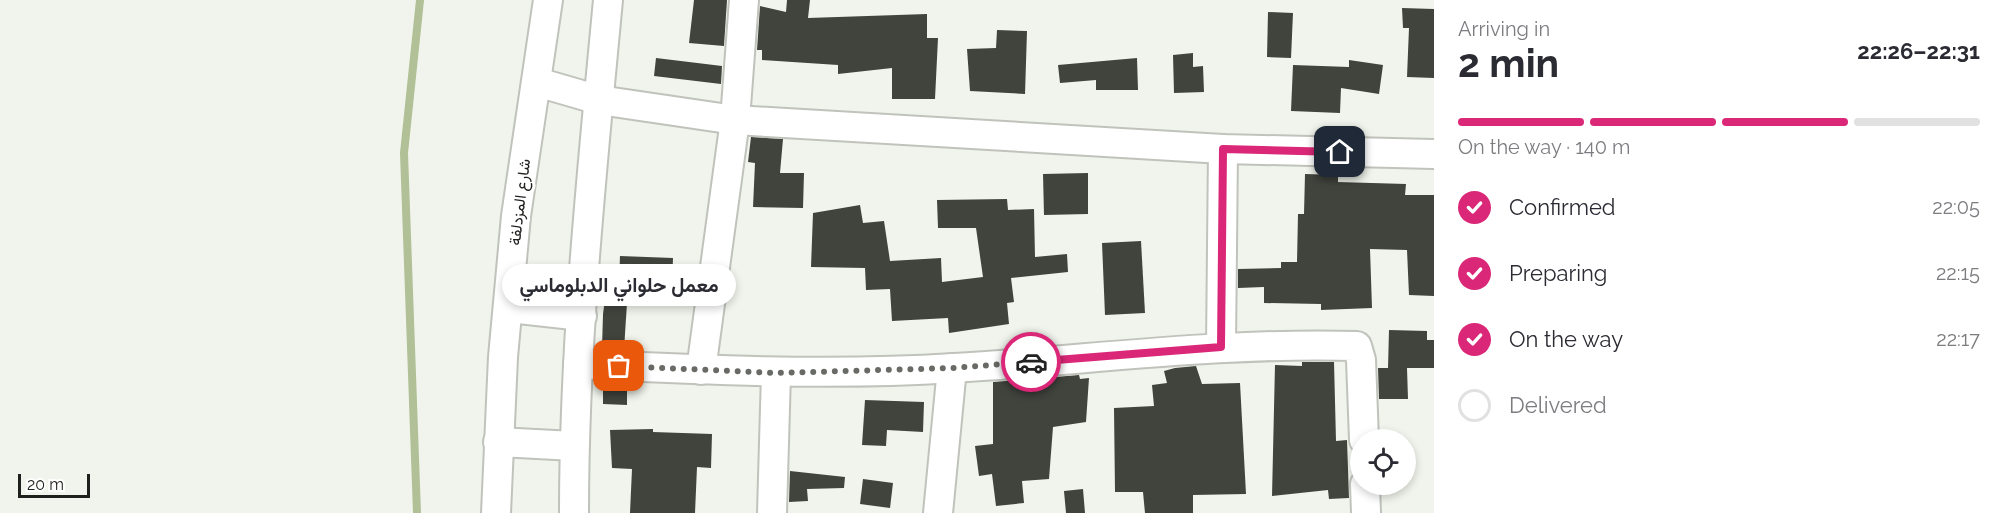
<!DOCTYPE html>
<meta charset="utf-8">
<style>
:root{--surface:#fff;--page:#f2f2f3;--text:#2b2b33;--muted:#7c7c81;--line:#e1e1e2;--accent:#db2777}
body{margin:0;font-family:Raleway,Vazirmatn,sans-serif;background:var(--page);color:var(--text);height:100vh;display:flex;flex-direction:column;font-size:22px;white-space:nowrap}
*{box-sizing:border-box;margin:0}
p{font-size:20px;color:var(--muted)}
.icon{flex:none;width:33px;height:33px;fill:none;stroke:currentColor;stroke-width:2;stroke-linecap:round;stroke-linejoin:round}
.map{position:relative;flex:1;overflow:hidden}
.side{display:flex;flex-direction:column;background:var(--surface);width:570px}
.side>*{flex:none}
.controls{position:absolute;left:1350px;top:429px;display:grid;gap:12px}
.controls a{display:grid;place-items:center;width:66px;height:66px;border-radius:50%;background:var(--surface);box-shadow:0 3px 9px #0003;font-size:30px}
.scale{position:absolute;left:18px;bottom:15px;width:72px;box-sizing:border-box;padding-left:6px;border:3px solid #1f201d;border-top:0;font-size:16px;line-height:21px;white-space:nowrap;color:#1f201d;-webkit-text-stroke:4px #fff;paint-order:stroke}
.pin{position:absolute;display:grid;place-items:center;width:51px;height:51px;color:#fff;margin:-26px;border-radius:12px;box-shadow:0 3px 9px #0006}
.courier{position:absolute;display:grid;place-items:center;width:60px;height:60px;margin:-30px;border:4px solid #db2777;border-radius:50%;background:#fff;color:#222;box-shadow:0 2px 8px #0007}
.bubble{position:absolute;height:42px;border-radius:21px;background:var(--surface);box-shadow:0 3px 9px #0003;font-size:20px;font-weight:700;line-height:42px;text-align:center}
.head em{font-style:normal;font-weight:700}
.head div{display:flex;flex-direction:column-reverse}
.head{display:flex;align-items:center;justify-content:space-between;height:102px;padding:0 24px}
h1{font-size:39px;font-weight:700;line-height:45px}
.bar{display:grid;grid-template-columns:repeat(4,1fr);gap:9px 6px;align-content:center;height:72px;padding:0 24px}
.bar i{height:8px;border-radius:4px;background:var(--line)}
.bar .current{background:var(--accent)}
.bar p{grid-column:span 4}
ol{padding:0 24px;list-style:none}
li{display:flex;align-items:center;gap:18px;height:66px}
li p{margin-inline-start:auto}
li .icon{padding:6px;border-radius:50%;background:var(--accent);color:#fff;stroke-width:4}
li:last-child{color:var(--muted)}
li i{width:33px;height:33px;border:3px solid var(--line);border-radius:50%}
main{display:flex;flex:1;min-height:0}
.map>svg:first-child{display:block}
.lines{fill:none;stroke-linecap:round;stroke-linejoin:round}
.stream{stroke:#b1c096;stroke-width:8}
.building{fill:#41433d}
.minor-casing{stroke:#c0c3bb;stroke-width:32}
.minor{stroke:#fff;stroke-width:28}
.done{stroke:#686a65;stroke-width:6;stroke-dasharray:0 10.8}
.route{stroke:#db2777;stroke-width:8}
.labels{text-anchor:middle;stroke-width:6;stroke-linejoin:round;paint-order:stroke}
.street-label{font-size:16px;fill:#1f201d;stroke:#fff}
</style>
<main>
<div class="map">
<svg width="1434" height="513" viewBox="0 0 1434 513">
<rect width="100%" height="100%" fill="#f1f4ec"/>
<g class="lines">
<!-- stream -->
<polyline class="stream" points="417,513 404,153 420,0"/>
</g>
<!-- building -->
<g class="building">
<polygon points="694,0 727,0 724,46 689,43"/>
<polygon points="787,0 810,0 808,18 927,14 927,38 938,38 935,99 892,99 892,68 838,74 838,65 762,60 762,50 757,50 760,6 786,12"/>
<polygon points="1402,8 1434,9 1434,78 1407,77 1409,28 1403,28"/>
<polygon points="1268,12 1293,13 1291,58 1267,57"/>
<polygon points="997,30 1027,31 1025,94 970,91 967,49 996,48"/>
<polygon points="1193,53 1193,67 1203,66 1204,92 1174,93 1173,55"/>
<polygon points="656,58 722,66 721,84 654,76"/>
<polygon points="1137,58 1138,90 1096,90 1096,80 1060,83 1058,65"/>
<polygon points="1349,60 1383,65 1379,94 1341,88 1340,113 1291,111 1293,65 1349,67"/>
<polygon points="751,137 783,139 780,173 804,173 803,208 753,207 755,163 748,162"/>
<polygon points="1088,173 1088,214 1044,215 1043,174"/>
<polygon points="1305,174 1338,175 1338,182 1406,184 1405,195 1434,195 1434,296 1409,295 1407,250 1370,249 1372,308 1321,310 1321,304 1264,303 1264,287 1238,288 1238,269 1281,268 1281,262 1297,262 1298,214 1304,214"/>
<polygon points="1007,199 1008,210 1034,209 1035,257 1067,254 1068,272 1011,278 1014,302 1007,303 1009,324 949,333 948,318 892,321 890,289 866,290 865,268 811,267 813,213 860,205 863,223 884,221 890,261 941,258 942,282 983,277 976,228 938,228 937,200"/>
<polygon points="1141,241 1145,313 1105,315 1102,243"/>
<polygon points="620,256 673,258 672,286 619,284"/>
<polygon points="607,284 628,287 624,350 602,348 603,314"/>
<polygon points="1389,330 1427,331 1427,340 1434,340 1434,368 1407,368 1408,399 1379,399 1378,368 1388,368"/>
<polygon points="1302,362 1334,362 1336,441 1347,440 1349,498 1329,499 1328,490 1272,496 1275,365 1302,366"/>
<polygon points="1196,366 1202,384 1240,383 1246,494 1193,495 1193,513 1145,513 1143,492 1115,492 1114,408 1154,406 1152,385 1167,383 1164,371 1175,368"/>
<polygon points="1079,375 1080,379 1089,378 1086,422 1053,427 1049,479 1022,481 1024,503 996,506 992,474 979,476 975,446 993,444 993,382"/>
<polygon points="603,382 627,383 627,405 603,404"/>
<polygon points="865,400 924,402 923,432 887,430 886,446 862,445"/>
<polygon points="653,429 653,432 712,434 711,468 697,467 695,513 630,513 632,469 612,468 610,430"/>
<polygon points="790,471 845,477 844,488 807,489 808,501 789,502"/>
<polygon points="863,479 893,483 890,508 860,504"/>
<polygon points="1083,489 1085,513 1066,513 1064,491"/>
</g>
<g class="lines">
<!-- minor casing -->
<g class="minor-casing">
<g id="minor">
<polyline points="537,82 599,100 735,120 1223,149 1434,154"/>
<polyline points="509,308 582,316"/>
<polyline points="1221,347 1223,149"/>
<path d="M578,364C703,370 829,376 954,368C1089,360 1222,342 1357,346L1361,360L1364,440"/>
<polyline points="701,370 735,120 744,0"/>
<polyline points="498,442 574,446"/>
<polyline points="1365,484 1366,513"/>
<polyline points="496,513 503,357 516,216 548,0"/>
<path d="M574,513C574,342 592,170 608,0"/>
<polyline points="772,513 776,373"/>
<polyline points="938,513 952,368"/>
</g>
</g>
<!-- minor -->
<use href="#minor" class="minor"/>
</g>
<g class="lines">
<!-- done -->
<polyline class="done" points="619,366 776,373 952,368 1031,362"/>
<!-- route -->
<polyline class="route" points="1031,362 1221,347 1223,149 1340,152"/>
</g>
<g class="labels">
<!-- street labels -->
<g class="street-label">
<text transform="translate(519 202) rotate(-83)" y="6">شارع المزدلفة</text>
</g>
</g>
</svg>
<div class="controls">
<a><svg class="icon" aria-label="locate" viewBox="0 0 24 24"><circle cx="12" cy="12" r="6"/><path d="M12 2v4M12 18v4M2 12h4M18 12h4"/></svg></a>
</div>
<div class="scale">20 m</div>
<div class="pin" style="left:619px;top:366px;background:#ea580c"><svg class="icon" aria-label="bag" viewBox="0 0 24 24"><path d="M5 8h14l-1 12H6zM9 8a3 3 0 0 1 6 0"/></svg></div>
<div class="pin" style="left:1340px;top:152px;background:#1f2937"><svg class="icon" aria-label="home" viewBox="0 0 24 24"><path d="M3 11l9-7 9 7M6 9v11h12V9"/></svg></div>
<div class="courier" style="left:1031px;top:362px"><svg class="icon" aria-label="car" viewBox="0 0 24 24"><path d="M5 17H2v-5l4-1 3-4h7l3 4 3 1v5h-3M9 17h6M6 11h13"/><circle cx="7" cy="17" r="2"/><circle cx="17" cy="17" r="2"/></svg></div>
<div class="bubble" style="left:502px;top:264px;width:234px">معمل حلواني الدبلوماسي</div>
</div>
<section class="side">
<div class="head"><div><h1>2 min</h1><p>Arriving in</p></div><em>22:26–22:31</em></div>
<div class="bar"><i class="current"></i><i class="current"></i><i class="current"></i><i></i><p>On the way · 140 m</p></div>
<ol>
<li><svg class="icon" aria-label="check" viewBox="0 0 24 24"><path d="M5 12l5 5 9-10"/></svg>Confirmed<p>22:05</p></li>
<li><svg class="icon" aria-label="check" viewBox="0 0 24 24"><path d="M5 12l5 5 9-10"/></svg>Preparing<p>22:15</p></li>
<li><svg class="icon" aria-label="check" viewBox="0 0 24 24"><path d="M5 12l5 5 9-10"/></svg>On the way<p>22:17</p></li>
<li><i></i>Delivered</li>
</ol>
</section>
</main>
